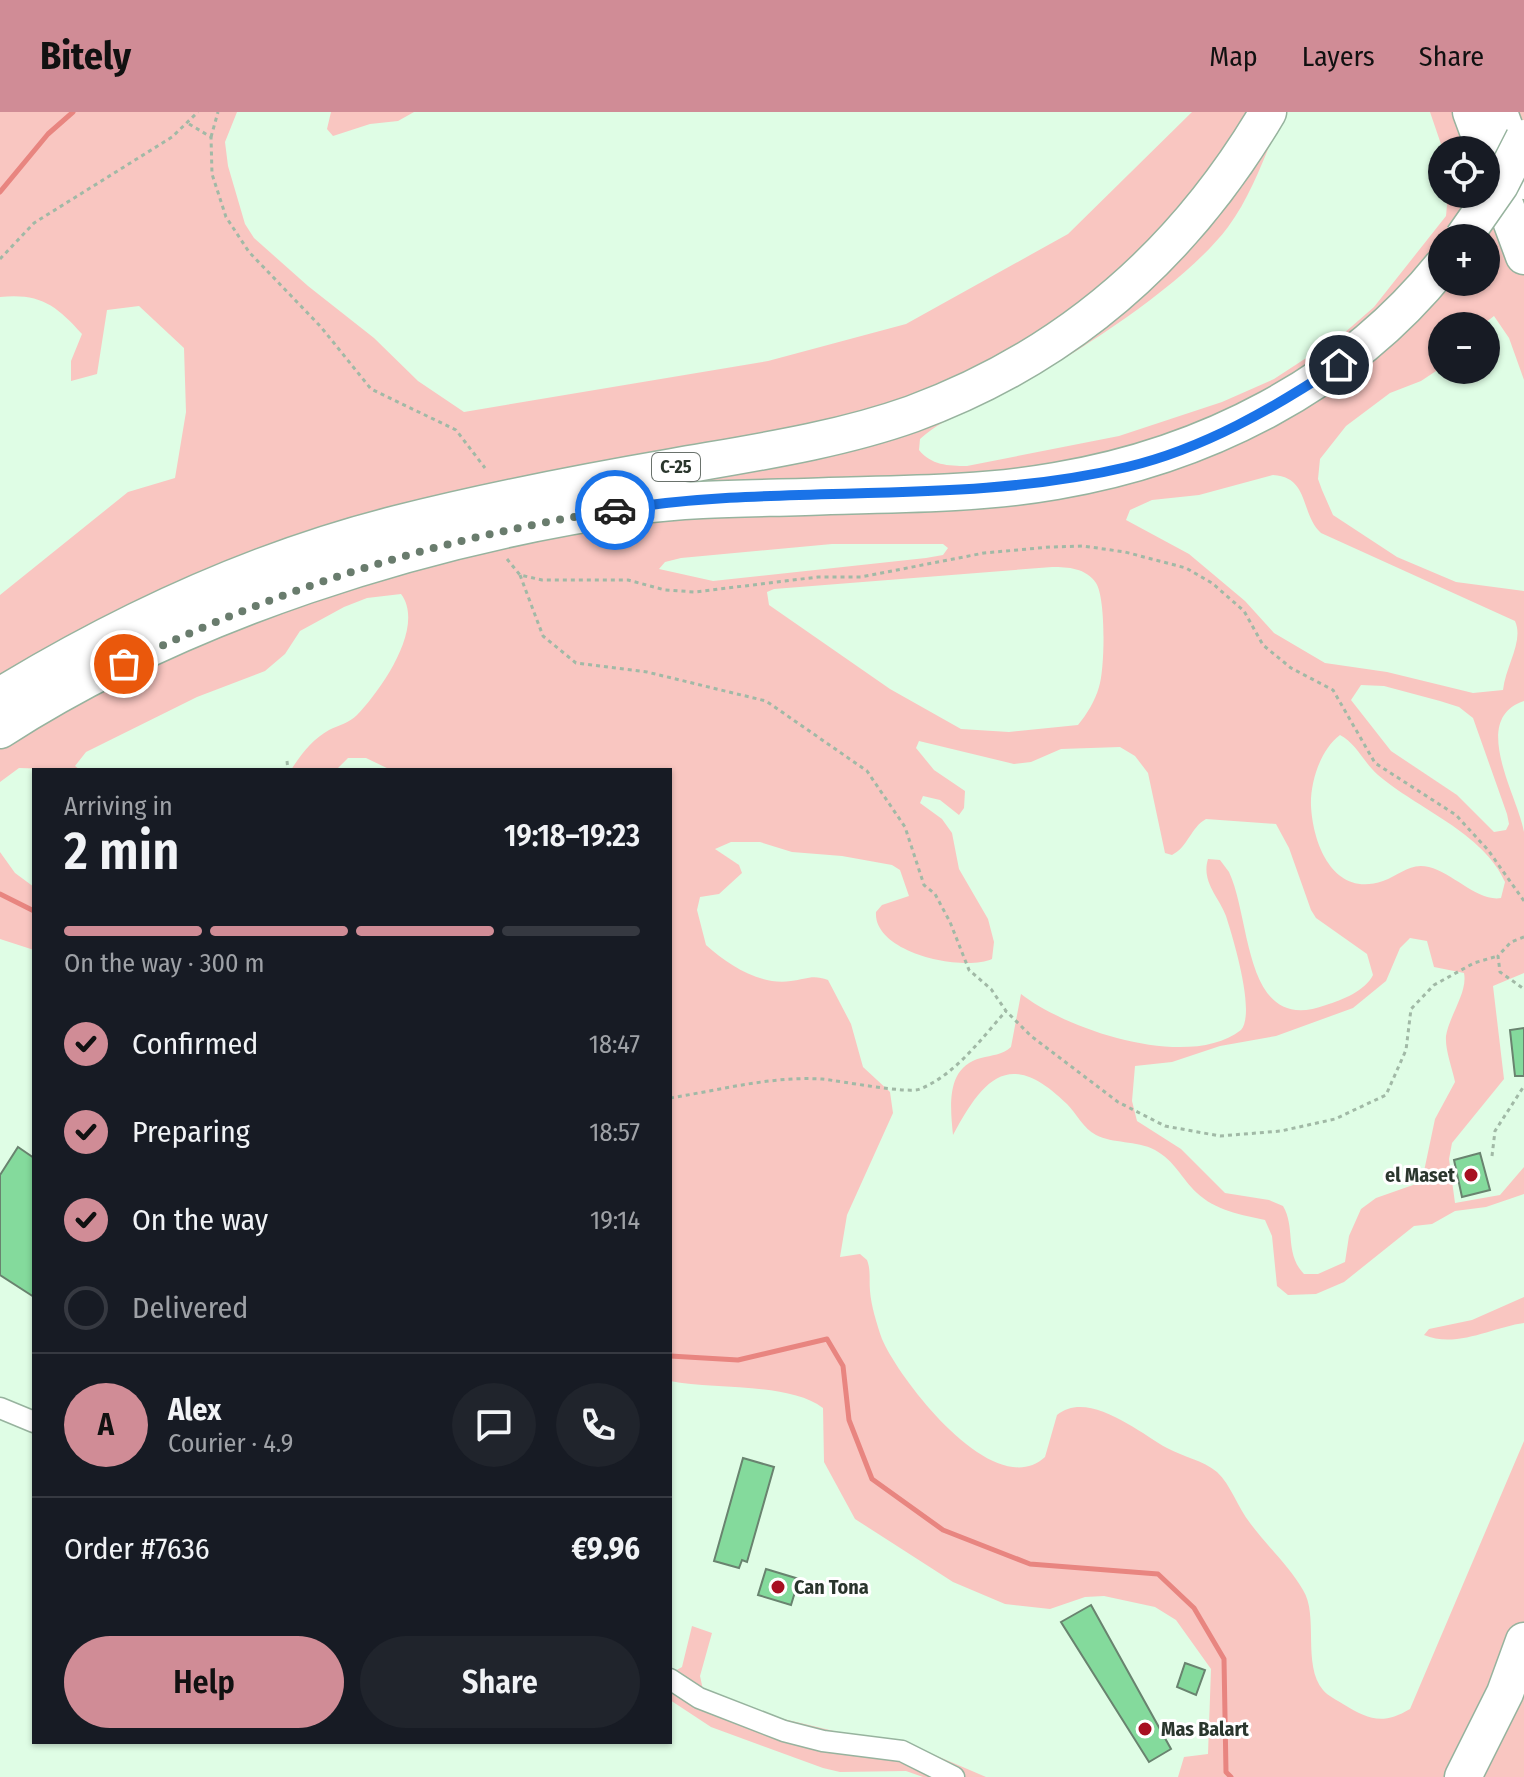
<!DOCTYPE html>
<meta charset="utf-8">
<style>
:root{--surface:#171b24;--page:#20242c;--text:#f1f3f6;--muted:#9ea1a6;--line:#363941;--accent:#d08c96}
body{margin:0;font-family:"Fira Sans Condensed",sans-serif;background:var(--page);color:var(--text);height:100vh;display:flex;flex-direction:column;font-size:30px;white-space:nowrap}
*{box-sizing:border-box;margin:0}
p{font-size:26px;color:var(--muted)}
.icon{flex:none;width:44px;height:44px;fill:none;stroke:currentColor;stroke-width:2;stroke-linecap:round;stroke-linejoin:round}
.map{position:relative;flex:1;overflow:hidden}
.drawer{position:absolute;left:32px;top:656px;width:640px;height:976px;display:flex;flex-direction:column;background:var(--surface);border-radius:0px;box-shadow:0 2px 6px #0004}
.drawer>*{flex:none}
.controls{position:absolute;left:1428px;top:24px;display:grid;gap:16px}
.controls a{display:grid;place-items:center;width:72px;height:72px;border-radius:50%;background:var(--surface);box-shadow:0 2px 6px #0004;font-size:40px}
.pin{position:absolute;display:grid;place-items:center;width:68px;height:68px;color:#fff;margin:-34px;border:4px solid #fff;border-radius:50%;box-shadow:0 2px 8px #0007}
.courier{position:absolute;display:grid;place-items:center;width:80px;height:80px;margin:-40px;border:6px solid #1a73e8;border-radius:50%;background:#fff;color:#222;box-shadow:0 2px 10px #0007}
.head em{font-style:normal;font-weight:600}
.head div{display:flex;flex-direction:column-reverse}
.head{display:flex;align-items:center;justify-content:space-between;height:136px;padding:0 32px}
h1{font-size:52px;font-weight:600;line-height:60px}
.bar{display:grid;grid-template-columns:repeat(4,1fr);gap:12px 8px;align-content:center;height:96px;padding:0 32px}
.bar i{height:10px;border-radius:6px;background:var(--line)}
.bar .on{background:var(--accent)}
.bar p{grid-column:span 4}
.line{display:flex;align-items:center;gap:20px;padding:0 32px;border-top:2px solid var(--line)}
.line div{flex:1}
.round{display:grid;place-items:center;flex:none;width:84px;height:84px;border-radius:42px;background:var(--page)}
ol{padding:0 32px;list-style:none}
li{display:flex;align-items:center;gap:24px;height:88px}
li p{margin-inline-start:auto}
li .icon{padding:8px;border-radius:50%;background:var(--accent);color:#111;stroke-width:4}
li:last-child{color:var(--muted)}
li i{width:44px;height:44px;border:4px solid var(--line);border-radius:50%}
.cta{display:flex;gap:16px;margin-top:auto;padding:16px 32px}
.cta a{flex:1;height:92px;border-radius:48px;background:var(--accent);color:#111;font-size:32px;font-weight:600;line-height:92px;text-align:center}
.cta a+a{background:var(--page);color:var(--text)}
header{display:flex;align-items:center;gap:48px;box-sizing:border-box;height:112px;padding:0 40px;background:var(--accent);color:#111}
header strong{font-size:38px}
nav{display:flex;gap:44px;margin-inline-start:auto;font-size:28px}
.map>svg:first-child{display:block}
.green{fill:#f9c6c1;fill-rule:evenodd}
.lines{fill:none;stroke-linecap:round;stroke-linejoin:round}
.stream{stroke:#e88580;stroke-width:5}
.building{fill:#84da9c;stroke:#69836f;stroke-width:2}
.minor-casing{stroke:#97b39e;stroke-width:23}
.motorway-casing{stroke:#97b39e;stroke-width:39}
.path{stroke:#a1b9a6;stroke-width:3;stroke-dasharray:4 4;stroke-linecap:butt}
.minor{stroke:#fff;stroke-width:20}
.motorway{stroke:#fff;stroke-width:36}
.motorway-bridge-casing{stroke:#97b39e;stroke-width:39;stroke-linecap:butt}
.motorway-bridge{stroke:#fff;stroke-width:36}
.done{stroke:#697c6d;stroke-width:8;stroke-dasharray:0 14.4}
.route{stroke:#1a73e8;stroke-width:10}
.poi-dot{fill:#a70f21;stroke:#fff;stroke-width:3}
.labels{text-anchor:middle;stroke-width:6;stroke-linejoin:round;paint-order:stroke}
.shield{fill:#fff;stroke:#6a726c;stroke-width:2}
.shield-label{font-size:18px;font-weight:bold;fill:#2a362d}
.poi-label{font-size:20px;font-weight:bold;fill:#2a362d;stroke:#fff;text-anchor:start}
</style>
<header>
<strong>Bitely</strong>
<nav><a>Map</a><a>Layers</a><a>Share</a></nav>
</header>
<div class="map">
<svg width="1524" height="1665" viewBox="0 0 1524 1665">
<rect width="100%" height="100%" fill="#dffde5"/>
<!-- green -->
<g class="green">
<path d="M0,0H237L225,30L228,54L245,112L254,126L308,174L374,226L418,269L464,300L768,249L906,212L1068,122L1192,0H1283C1267,38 1253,81 1228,115C1186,171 1083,237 1021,272C987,291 949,301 920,327L919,338C931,353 948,354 967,354L1119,324L1222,290L1274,267L1343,222L1374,195L1446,104L1448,82H1486V38H1443L1430,0H1524V268L1509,226L1494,204L1481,214H1442V255L1421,269L1390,281L1346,314L1320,347L1318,367L1322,378L1333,403L1397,445L1456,470L1524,479V589C1469,607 1518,684 1524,720C1524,758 1524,820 1524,861L1493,874L1504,967L1452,1031L1449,1047L1455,1091L1500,1083L1524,1055V1082L1486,1095L1455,1099L1432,1112L1414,1114L1344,1170L1316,1182L1288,1183L1277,1174L1272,1124L1265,1108C1241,1103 1215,1098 1197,1081C1181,1066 1175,1049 1155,1038C1136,1028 1113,1032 1096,1023C1084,1017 1076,1001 1067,992C1010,936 984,965 953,1023C950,993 946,955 981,946C992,943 1002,943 1011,935L1021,882C1067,918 1189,959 1241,918C1256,901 1233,826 1226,804C1219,785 1201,770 1208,747L1220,748L1229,760C1252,809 1243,924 1326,893C1342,888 1365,879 1373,863L1367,842L1316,806L1311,798L1289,736L1276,712L1206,707C1191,715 1188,735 1172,743L1165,741L1148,661L1135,644L1120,635L1061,637L1031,650L1014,652L919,629L916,636L934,658L965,679L964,696L959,703L940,688L923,684L920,691L942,707L952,721L959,757L988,807L994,830L992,847C963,860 873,841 876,800L882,793L909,784L900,758L892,753L842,744L792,740L760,730H731L715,737L739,753L742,761L719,782L700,785L697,798L706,833C728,853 761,874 791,869C806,867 813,862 828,868L851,912L863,955L890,980L893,1001L847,1103L840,1145L860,1142L867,1148C871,1158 869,1168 870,1179C871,1193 877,1213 882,1227C899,1267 994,1392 1045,1345L1057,1303C1088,1277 1140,1321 1167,1336C1183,1345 1203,1348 1217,1360C1231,1373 1238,1396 1250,1411C1267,1434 1289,1454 1303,1478C1319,1503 1302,1553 1323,1578C1328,1584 1337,1588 1343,1592C1369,1608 1383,1613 1410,1597L1524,1329V1665H1178L1184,1645L1208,1642L1211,1557L1176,1508L1155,1495L1104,1484L1085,1485L1050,1497L1005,1492L953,1470L855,1407L824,1350L823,1296C789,1270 714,1278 670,1269V658H391L366,646H348L336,658H291C301,642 313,627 329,618C339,613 349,611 357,603C380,579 426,515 401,482L367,486L344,495L300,519L285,542L265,559L197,585L86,640L75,654L80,658L19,656L0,670V483L128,380L175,366L186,300L184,236L139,194L107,198L97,262L71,269V249L82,222C56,193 40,181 0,185ZM1442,126H1486V170H1442ZM1273,363C1310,365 1300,402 1321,421L1515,509C1524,529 1506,553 1503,578L1473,581L1387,560L1325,551L1274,521L1245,489L1189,442L1126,408L1130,398L1152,388L1199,383ZM832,432H943L948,436L943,443L926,446L713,469L659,457L665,450L681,446ZM1052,455C1068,455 1086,456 1096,471C1106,486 1105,557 1099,575C1095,589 1087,602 1078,613L1009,620L961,617L890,577L769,493L767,480L774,477ZM1361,573L1384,574L1440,589L1459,595L1473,606L1507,702L1509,712L1506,718L1494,720L1457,683L1391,639L1351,588ZM1340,623C1356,631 1364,651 1378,663C1416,696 1484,721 1505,770L1501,786C1478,790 1453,761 1429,755C1410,750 1400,763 1383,769C1334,786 1313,733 1311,694C1310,671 1320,638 1340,623ZM1410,826L1427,829L1434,855L1464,861C1468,880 1449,904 1446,924C1445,938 1452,955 1455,970L1435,1007L1423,1064L1413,1073L1376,1086L1361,1097L1349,1124L1345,1150L1318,1162H1304C1284,1141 1296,1116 1283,1094L1269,1088L1225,1081L1181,1037L1137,1009L1132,989L1135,954L1172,950L1220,934L1276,924L1353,896L1386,869L1400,836Z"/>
<polygon points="331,0 414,0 398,9 370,12 333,24 327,17"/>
<polygon points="0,740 15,761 34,775 34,838 0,827"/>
<path d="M1524,1185V1211C1493,1215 1456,1237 1424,1223L1429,1217L1472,1208Z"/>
<polygon points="692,1514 712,1521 700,1564 703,1578 771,1604 838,1620 902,1629 986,1665 923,1665 906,1659 840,1660 823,1656 711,1615 670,1588 670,1556 675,1559 682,1555"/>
</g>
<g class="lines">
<!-- stream -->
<g class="stream">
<polyline points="0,80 48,22 73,0"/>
<polyline points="0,782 34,799"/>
<polyline points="670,1244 738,1248 827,1227 843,1254 849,1308 872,1367 943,1418 1030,1452 1158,1462 1194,1496 1224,1547 1226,1660 1231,1665"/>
</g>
</g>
<!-- building -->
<g class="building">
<polygon points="1524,916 1524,964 1515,964 1510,918"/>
<polygon points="18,1035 34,1046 34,1185 0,1163 0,1063"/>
<polygon points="1480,1041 1490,1078 1462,1085 1454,1048"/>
<polygon points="743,1346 774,1355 747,1450 742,1448 739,1456 714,1449"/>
<polygon points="766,1457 799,1467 791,1493 758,1483"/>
<polygon points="1091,1493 1171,1637 1149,1650 1061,1510"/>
<polygon points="1185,1551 1205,1558 1196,1583 1177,1575"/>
</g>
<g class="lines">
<!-- minor casing -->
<g class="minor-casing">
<g id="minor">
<polyline points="0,1296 34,1310"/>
<polyline points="670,1567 699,1586 784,1619 823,1629 902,1639 954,1665"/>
</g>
</g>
<!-- motorway casing -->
<g class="motorway-casing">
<g id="motorway">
<polyline points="1471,0 1485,38"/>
<polyline points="1499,0 1524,69"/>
<polyline points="1486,41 1524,144"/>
<path d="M0,584C122,510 258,447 397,412C488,389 580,371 673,355C752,341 836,329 912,302C1067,245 1185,141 1268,0"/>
<path d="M0,618C184,500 420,425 635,394C700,385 766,387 830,384C905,382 982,382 1056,369C1204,344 1346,273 1442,154"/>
<polyline points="1463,1665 1505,1581 1524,1529"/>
</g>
</g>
<!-- path -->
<g class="path">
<polyline points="189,12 211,25 212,62 226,105 249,140 321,215 371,277 456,318 485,356"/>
<polyline points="211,25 218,0"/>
<polyline points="0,147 34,111 172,25 198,0"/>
<polyline points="507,447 520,463 542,468 628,468 665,478 695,480 818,465 861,465 984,441 1050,435 1083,434 1125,440 1186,456 1212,471 1244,499 1263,533 1291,556 1333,578 1375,651 1456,703 1488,738 1524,789"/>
<polyline points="520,463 543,524 576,551 647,560 766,589 867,659 905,715 924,773 935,782 950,810 969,858 991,877 1006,899 1031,924 1118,990 1165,1014 1220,1024 1281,1019 1335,1007 1386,983 1406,938 1411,897 1434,873 1474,851 1498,844"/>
<polyline points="287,649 288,658"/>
<polyline points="1524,825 1511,830 1498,844 1500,860 1524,877"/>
<path d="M670,986C720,978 771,964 822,967C841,969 908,982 920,977C955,963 981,927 1006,899"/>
<polyline points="1492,1044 1495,1019 1524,974"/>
</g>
<!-- minor -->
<use href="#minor" class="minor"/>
<!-- motorway -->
<use href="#motorway" class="motorway"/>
<!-- motorway-bridge casing -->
<g class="motorway-bridge-casing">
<polyline id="motorway-bridge" points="1463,126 1500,73 1524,26"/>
</g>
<!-- motorway-bridge -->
<use href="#motorway-bridge" class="motorway-bridge"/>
</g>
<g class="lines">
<!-- done -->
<path class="done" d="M124,552C282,474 441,426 615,398"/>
<!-- route -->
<path class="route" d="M615,398C784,370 958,395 1127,355C1203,337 1274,296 1339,253"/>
</g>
<!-- markers -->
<g class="poi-dot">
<circle cx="1471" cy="1063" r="8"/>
<circle cx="778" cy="1475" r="8"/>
<circle cx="1145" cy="1617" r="8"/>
</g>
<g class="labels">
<!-- shield labels -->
<rect class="shield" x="652" y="341" width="48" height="28" rx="6"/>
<g class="shield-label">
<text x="676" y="361">C-25</text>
</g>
<!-- poi labels -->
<g class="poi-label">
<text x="1455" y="1070" text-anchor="end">el Maset</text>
<text x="794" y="1482">Can Tona</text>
<text x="1161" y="1624">Mas Balart</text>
</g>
</g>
</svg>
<div class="controls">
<a><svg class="icon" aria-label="locate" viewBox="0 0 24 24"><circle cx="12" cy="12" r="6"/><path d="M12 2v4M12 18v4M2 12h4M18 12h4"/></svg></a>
<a>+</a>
<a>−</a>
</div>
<div class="pin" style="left:124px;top:552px;background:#ea580c"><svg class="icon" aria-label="bag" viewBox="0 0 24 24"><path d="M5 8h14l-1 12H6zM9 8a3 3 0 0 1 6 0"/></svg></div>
<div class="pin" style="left:1339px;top:253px;background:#1f2937"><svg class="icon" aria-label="home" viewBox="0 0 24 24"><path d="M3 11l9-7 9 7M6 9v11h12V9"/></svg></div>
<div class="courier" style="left:615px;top:398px"><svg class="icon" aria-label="car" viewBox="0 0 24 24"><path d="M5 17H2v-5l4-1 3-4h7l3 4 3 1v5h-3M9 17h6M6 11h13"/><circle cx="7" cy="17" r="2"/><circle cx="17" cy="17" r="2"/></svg></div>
<section class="drawer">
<div class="head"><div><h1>2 min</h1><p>Arriving in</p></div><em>19:18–19:23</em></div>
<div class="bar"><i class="on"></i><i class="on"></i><i class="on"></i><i></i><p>On the way · 300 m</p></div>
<ol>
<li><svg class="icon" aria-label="check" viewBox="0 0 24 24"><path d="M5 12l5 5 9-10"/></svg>Confirmed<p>18:47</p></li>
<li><svg class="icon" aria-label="check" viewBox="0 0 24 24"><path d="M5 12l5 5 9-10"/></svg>Preparing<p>18:57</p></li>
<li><svg class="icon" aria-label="check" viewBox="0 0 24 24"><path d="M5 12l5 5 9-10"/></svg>On the way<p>19:14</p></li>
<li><i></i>Delivered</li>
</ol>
<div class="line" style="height:144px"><b class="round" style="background:var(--accent);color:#111">A</b><div><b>Alex</b><p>Courier · 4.9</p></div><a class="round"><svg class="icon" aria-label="chat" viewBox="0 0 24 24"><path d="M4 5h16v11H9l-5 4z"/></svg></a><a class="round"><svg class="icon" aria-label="phone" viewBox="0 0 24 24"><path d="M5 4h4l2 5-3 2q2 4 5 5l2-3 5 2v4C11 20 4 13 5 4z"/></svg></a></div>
<div class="line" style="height:104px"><div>Order #7636</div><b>€9.96</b></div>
<div class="cta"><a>Help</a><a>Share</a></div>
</section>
</div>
